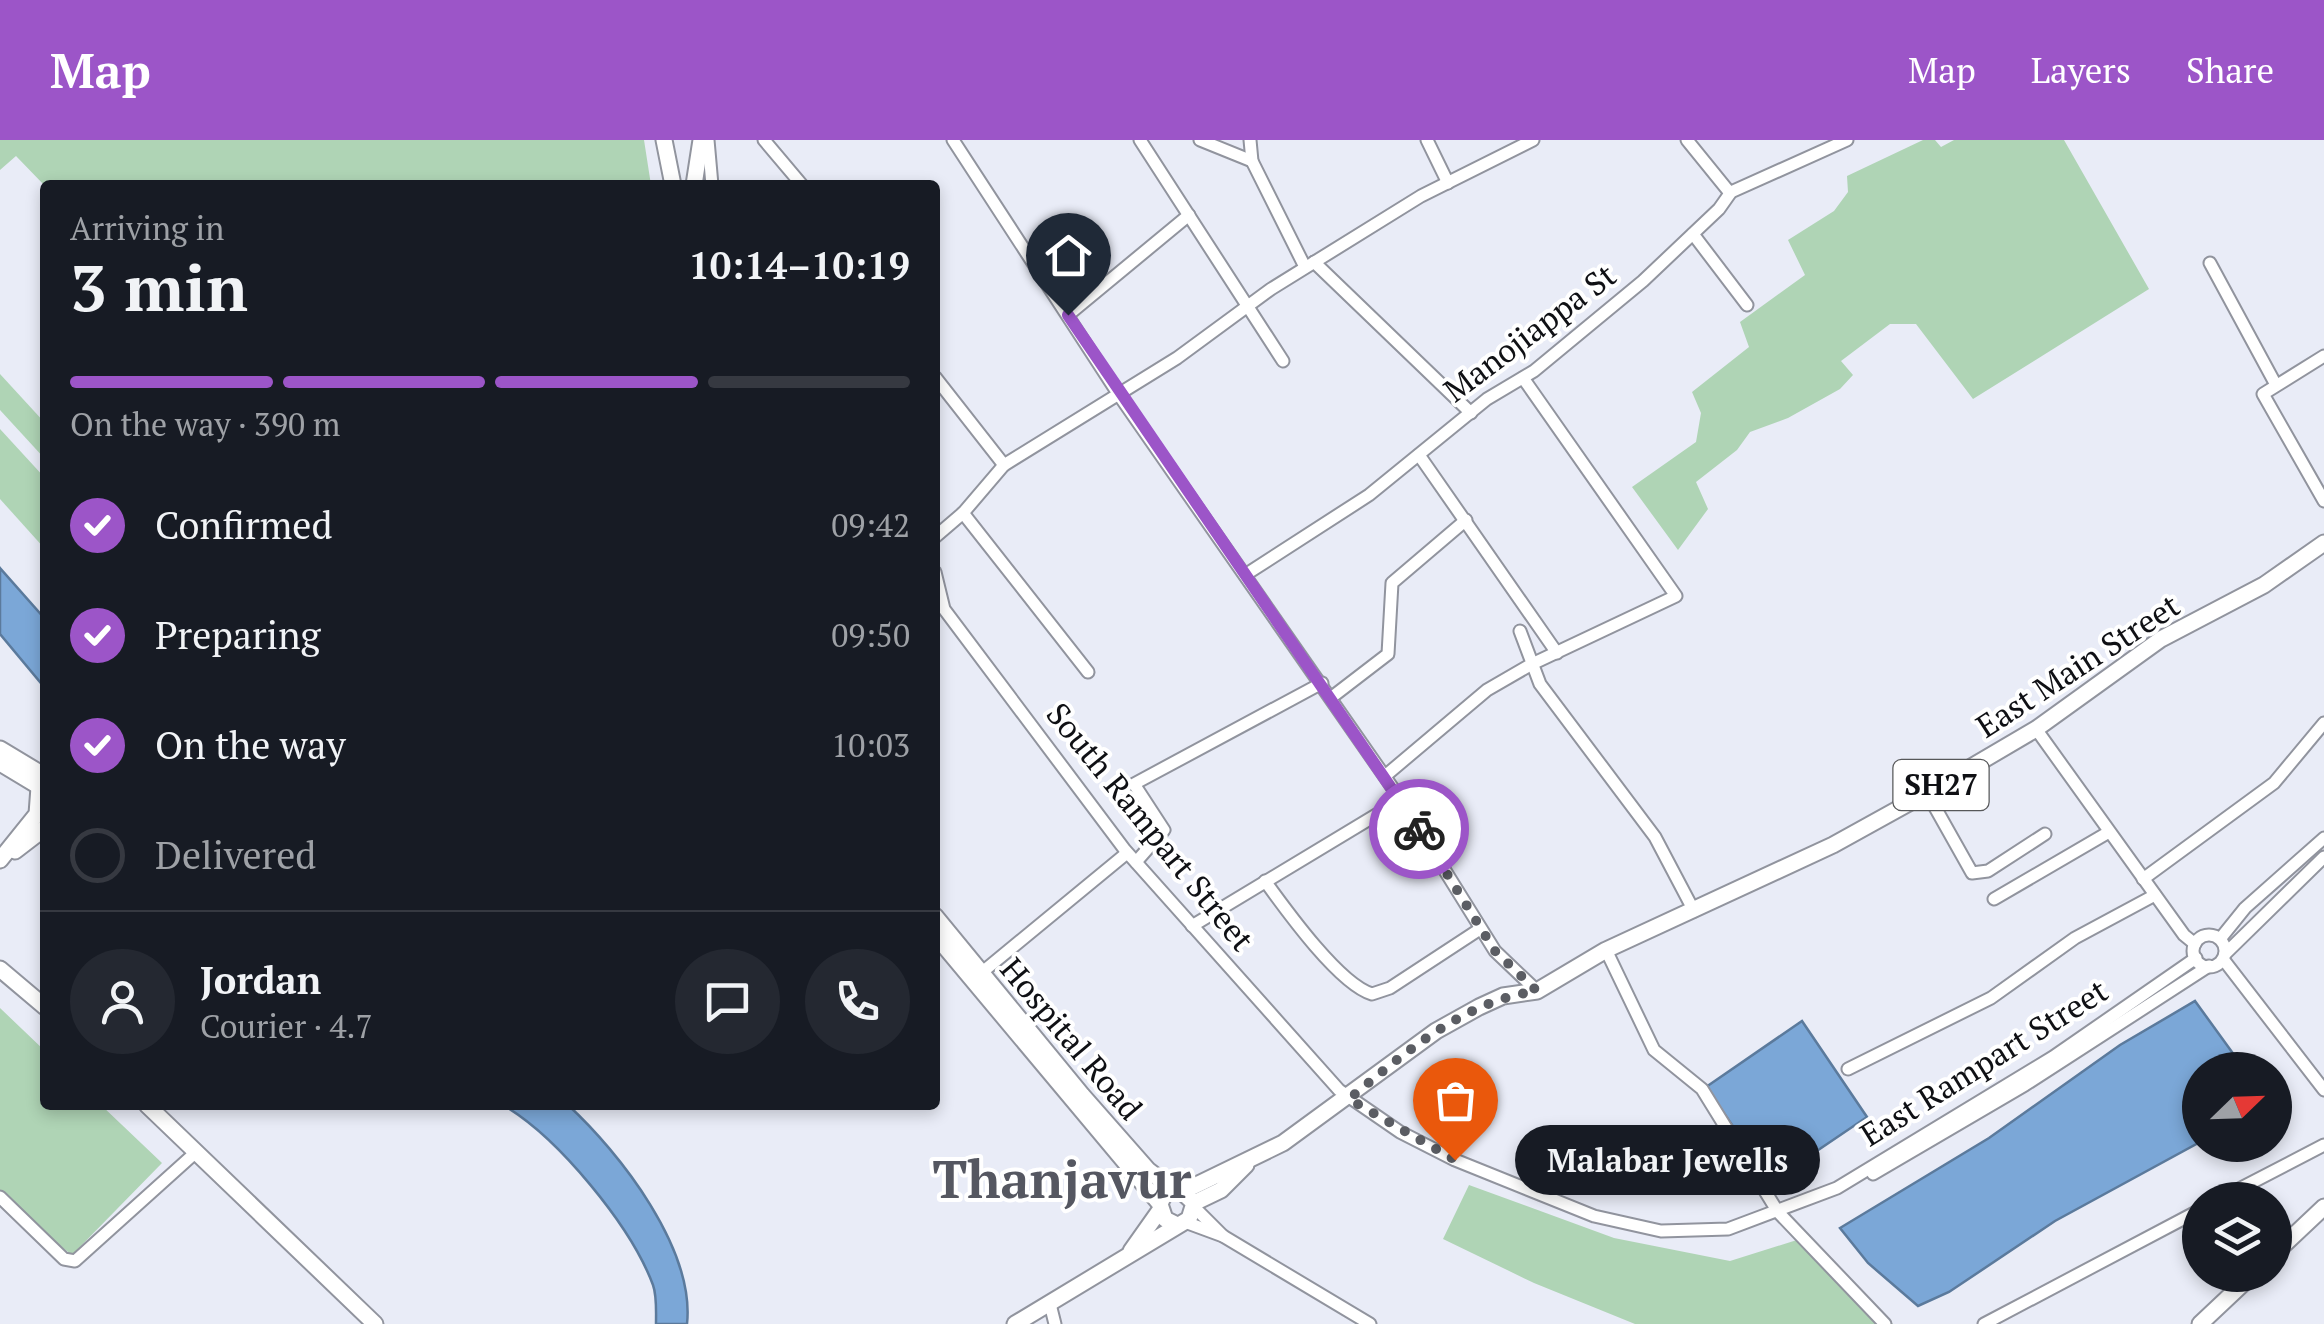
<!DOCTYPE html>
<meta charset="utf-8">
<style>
:root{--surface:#171b24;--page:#242831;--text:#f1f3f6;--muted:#9ea1a6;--line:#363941;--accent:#9c55c8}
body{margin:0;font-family:"PT Serif",serif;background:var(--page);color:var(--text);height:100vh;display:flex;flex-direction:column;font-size:38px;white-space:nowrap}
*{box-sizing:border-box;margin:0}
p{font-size:32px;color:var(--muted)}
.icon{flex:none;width:55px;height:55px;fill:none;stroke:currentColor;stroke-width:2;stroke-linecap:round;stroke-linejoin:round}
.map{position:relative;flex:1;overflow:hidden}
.panel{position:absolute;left:40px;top:40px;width:900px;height:930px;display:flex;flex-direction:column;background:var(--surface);border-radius:10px;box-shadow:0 5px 15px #0003}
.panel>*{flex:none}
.needle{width:65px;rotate:67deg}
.buttons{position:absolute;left:2182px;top:912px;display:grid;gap:20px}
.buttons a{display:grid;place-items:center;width:110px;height:110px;border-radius:50%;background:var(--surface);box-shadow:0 5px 15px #0003;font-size:50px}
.pin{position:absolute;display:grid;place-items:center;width:85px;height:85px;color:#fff;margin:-102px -42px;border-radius:50% 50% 50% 0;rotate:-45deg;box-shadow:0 0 10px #0007}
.pin .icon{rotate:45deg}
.courier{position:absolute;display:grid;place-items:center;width:100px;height:100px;margin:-50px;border:8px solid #9c55c8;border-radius:50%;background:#fff;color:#222;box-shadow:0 2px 12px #0007}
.bubble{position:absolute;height:70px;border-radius:35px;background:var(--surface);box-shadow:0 5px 15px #0003;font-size:32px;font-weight:800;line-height:70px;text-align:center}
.headline em{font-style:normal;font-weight:800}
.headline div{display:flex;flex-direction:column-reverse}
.headline{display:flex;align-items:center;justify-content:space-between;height:170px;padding:0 30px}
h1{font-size:65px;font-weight:800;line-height:75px}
.bar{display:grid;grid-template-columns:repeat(4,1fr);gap:15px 10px;align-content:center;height:120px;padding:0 30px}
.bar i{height:12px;border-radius:8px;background:var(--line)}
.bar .current{background:var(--accent)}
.bar p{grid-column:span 4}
.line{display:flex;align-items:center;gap:25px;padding:0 30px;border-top:2px solid var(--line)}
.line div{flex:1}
.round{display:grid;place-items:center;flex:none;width:105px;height:105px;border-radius:52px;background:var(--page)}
ol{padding:0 30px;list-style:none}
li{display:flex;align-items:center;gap:30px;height:110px}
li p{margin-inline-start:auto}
li .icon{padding:10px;border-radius:50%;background:var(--accent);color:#fff;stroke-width:4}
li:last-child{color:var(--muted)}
li i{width:55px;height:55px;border:5px solid var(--line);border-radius:50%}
header{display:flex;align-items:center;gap:60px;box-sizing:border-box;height:140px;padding:0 50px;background:var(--accent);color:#fff}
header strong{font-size:48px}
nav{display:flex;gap:55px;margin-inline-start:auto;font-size:35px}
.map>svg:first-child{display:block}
.green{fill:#afd4b5}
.water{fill:#7ba7d7;stroke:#5b7a9c;stroke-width:2.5}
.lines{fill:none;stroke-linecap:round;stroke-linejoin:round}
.minor-casing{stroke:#91949e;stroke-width:15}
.major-casing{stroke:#91949e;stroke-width:19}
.minor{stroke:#fff;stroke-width:11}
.major{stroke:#fff;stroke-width:15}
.done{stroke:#5b5d63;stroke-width:10;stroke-dasharray:0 18}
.route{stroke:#9c55c8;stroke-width:12}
.labels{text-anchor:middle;stroke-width:8;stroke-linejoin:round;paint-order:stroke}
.shield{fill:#fff;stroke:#57585a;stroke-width:2.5}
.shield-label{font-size:30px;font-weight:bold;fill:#0f1014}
.street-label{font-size:32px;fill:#0f1014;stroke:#fff}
.town-label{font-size:52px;font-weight:bold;fill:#555761;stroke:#fff}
</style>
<header>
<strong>Map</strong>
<nav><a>Map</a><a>Layers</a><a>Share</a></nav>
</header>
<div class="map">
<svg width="2324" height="1184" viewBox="0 0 2324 1184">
<rect width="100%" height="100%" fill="#e9ecf7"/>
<!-- green -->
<g class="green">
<polygon points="0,0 644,0 651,45 45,46 16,16 0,30"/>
<polygon points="1923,0 1935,0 1941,7 1954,0 2064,0 2149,149 1973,259 1916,184 1890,184 1841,221 1853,235 1840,249 1788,278 1750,292 1737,310 1696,342 1708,369 1678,410 1632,347 1696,302 1701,273 1692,252 1749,207 1740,182 1805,135 1788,100 1834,71 1848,52 1847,36"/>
<polygon points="0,234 45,283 45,319 0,270"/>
<polygon points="0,289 45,338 45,409 0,359"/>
<polygon points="0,868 45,911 45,965 101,965 162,1023 72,1115 0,1059"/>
<polygon points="1469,1045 1614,1098 1730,1121 1800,1099 1893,1184 1635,1184 1534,1143 1443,1099"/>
</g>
<!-- water -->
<g class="water">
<polygon points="0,428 45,479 45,548 0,494"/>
<polygon points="2195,861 2245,930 2200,930 2200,1002 2055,1081 1949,1152 1918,1166 1868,1123 1840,1088 1989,998 2120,905"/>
<polygon points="1802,881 1867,977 1771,1042 1706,947"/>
<path d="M503,965H568C620,1013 695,1109 687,1184H656C656,1172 657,1156 653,1145C631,1086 558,997 503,965Z"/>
</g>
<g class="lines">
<!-- minor casing -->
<g class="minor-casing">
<g id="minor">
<polyline points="708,0 712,45"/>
<polyline points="764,0 802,45"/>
<polyline points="953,0 1119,255 1401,660 1495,811 1537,851"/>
<polyline points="1140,0 1283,221"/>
<polyline points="1200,0 1252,21"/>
<polyline points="1250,0 1252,21 1305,127"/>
<polyline points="1427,0 1448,43"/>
<polyline points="1687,0 1730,53"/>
<polyline points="1693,94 1747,165"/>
<polyline points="1314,122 1471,273"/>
<polyline points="2210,123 2276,245"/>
<polyline points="1068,175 1189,75"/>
<polyline points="2324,216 2263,254 2324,361"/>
<polyline points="935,237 1004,325 1177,218 1271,149 1421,56 1533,0"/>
<polyline points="1419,315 1557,513"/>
<polyline points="963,373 1088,532"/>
<polyline points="935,397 963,373 1004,325"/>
<polyline points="935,432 944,469 1125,710 1339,950 1400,992 1455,1020 1594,1076 1661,1091 1728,1089 1837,1048 2053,917 2196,818"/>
<polyline points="1245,435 1369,355 1487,259 1534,231 1643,141 1719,69 1731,52 1847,0"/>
<polyline points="1520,491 1540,544 1655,697 1694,771"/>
<polyline points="1332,557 1388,514 1392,443 1466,380"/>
<polyline points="2036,589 2184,795 2195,804"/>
<polyline points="1385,636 1487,550 1532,524 1676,456 1523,238"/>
<polyline points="1927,653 1972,733 1988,731 2045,694"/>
<polyline points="1136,722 1164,690 1134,644 1322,543"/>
<polyline points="2143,739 2274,643 2324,583"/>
<path d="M1265,741C1286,770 1339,844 1372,854L1390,848L1480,789"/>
<polyline points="1994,759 2109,692"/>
<polyline points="1192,786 1401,660"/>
<circle cx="2209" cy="811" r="16"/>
<polyline points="2220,799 2245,768 2324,698"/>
<polyline points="1606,810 1654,910 1702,949 1778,1072 1885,1184"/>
<polyline points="2225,814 2324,717"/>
<polyline points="2223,819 2324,950"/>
<polyline points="980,834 1127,713"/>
<polyline points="1848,929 1991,858 2075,798 2155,755"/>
<polyline points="1873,1034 2025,945 2209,826"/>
<polyline points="0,1057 64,1119 75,1121 195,1013"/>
<polyline points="2218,1060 2324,1005"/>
<polyline points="1194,1067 1223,1096"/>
<polyline points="1185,1082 1223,1096 1370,1184"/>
<polyline points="1050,1164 1055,1184"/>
<polyline points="1984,1184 2200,1070"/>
</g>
</g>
<!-- major casing -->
<g class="major-casing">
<g id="major">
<polyline points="664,0 673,45"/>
<polyline points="694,45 701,0"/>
<polyline points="0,609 45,636"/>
<polyline points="0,623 45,650"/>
<polyline points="15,711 45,688"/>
<polyline points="0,720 37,674 39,647"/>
<polyline points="935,776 1082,955 1148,1030 1174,1050"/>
<polyline points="935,795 1160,1064"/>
<polyline points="0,829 45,867"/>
<polyline points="147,965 375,1184"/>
<polyline points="1184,1051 1283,1003 1436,891 1479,867 1503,856 1537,851 1606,810 1833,705 1927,653 2036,589 2161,499 2264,445 2324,403"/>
<polyline points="1194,1063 1221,1050 1246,1025"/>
<polyline points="1131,1111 1160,1070"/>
<polyline points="2275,1113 2324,1067"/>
<polyline points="1015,1184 1189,1079 1194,1063 1179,1049 1164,1055 1160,1064 1165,1079 1175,1084"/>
<polyline points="2200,1184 2252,1135"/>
</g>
</g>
<!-- minor -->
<use href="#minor" class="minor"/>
<!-- major -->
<use href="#major" class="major"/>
</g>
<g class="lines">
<!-- done -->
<path class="done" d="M1419,689L1495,811L1537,851C1463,861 1405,913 1349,959L1455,1020"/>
<!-- route -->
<polyline class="route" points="1068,175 1419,689"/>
</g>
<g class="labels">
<!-- shield labels -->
<rect class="shield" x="1893.5" y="620" width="95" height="50" rx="8"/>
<g class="shield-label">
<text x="1941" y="655">SH27</text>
</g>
<!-- street labels -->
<g class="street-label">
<text transform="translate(1530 193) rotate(-37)" y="11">Manojiappa St</text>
<text transform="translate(2078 526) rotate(-33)" y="11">East Main Street</text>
<text transform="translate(1150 687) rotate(51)" y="11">South Rampart Street</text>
<text transform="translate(1071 899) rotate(50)" y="11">Hospital Road</text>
<text transform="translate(1984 923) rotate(-32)" y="11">East Rampart Street</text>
</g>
<!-- town labels -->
<g class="town-label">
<text x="1062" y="1058">Thanjavur</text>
</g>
</g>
</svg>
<div class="buttons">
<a><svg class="needle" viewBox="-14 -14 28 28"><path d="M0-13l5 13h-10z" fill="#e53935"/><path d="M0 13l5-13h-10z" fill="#9ea1a6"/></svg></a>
<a><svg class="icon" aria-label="layers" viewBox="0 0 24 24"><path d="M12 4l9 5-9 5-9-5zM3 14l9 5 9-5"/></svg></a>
</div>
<div class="pin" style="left:1455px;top:1020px;background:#ea580c"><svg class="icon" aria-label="bag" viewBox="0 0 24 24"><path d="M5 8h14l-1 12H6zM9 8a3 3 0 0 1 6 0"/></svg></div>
<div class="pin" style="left:1068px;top:175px;background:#1f2937"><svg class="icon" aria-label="home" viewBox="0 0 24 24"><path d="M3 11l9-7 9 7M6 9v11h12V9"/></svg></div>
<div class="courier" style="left:1419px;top:689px"><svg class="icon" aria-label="bike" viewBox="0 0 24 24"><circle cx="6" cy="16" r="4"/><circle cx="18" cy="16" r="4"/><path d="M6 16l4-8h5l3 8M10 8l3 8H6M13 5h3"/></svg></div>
<div class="bubble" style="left:1515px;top:985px;width:305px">Malabar Jewells</div>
<section class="panel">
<div class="headline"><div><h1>3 min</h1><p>Arriving in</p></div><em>10:14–10:19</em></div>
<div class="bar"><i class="current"></i><i class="current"></i><i class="current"></i><i></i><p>On the way · 390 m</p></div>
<ol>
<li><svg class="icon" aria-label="check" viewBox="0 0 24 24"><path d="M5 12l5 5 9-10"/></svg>Confirmed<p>09:42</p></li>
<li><svg class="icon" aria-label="check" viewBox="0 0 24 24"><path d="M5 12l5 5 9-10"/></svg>Preparing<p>09:50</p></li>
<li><svg class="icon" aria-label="check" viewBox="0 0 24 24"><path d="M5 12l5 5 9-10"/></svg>On the way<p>10:03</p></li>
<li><i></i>Delivered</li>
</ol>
<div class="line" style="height:180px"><a class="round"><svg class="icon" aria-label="person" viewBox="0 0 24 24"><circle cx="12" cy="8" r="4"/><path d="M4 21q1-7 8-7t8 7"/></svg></a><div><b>Jordan</b><p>Courier · 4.7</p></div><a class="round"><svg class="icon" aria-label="chat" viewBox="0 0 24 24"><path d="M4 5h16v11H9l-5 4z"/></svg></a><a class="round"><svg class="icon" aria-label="phone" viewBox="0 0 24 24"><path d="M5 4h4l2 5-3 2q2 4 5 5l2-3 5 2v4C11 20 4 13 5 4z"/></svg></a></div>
</section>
</div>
